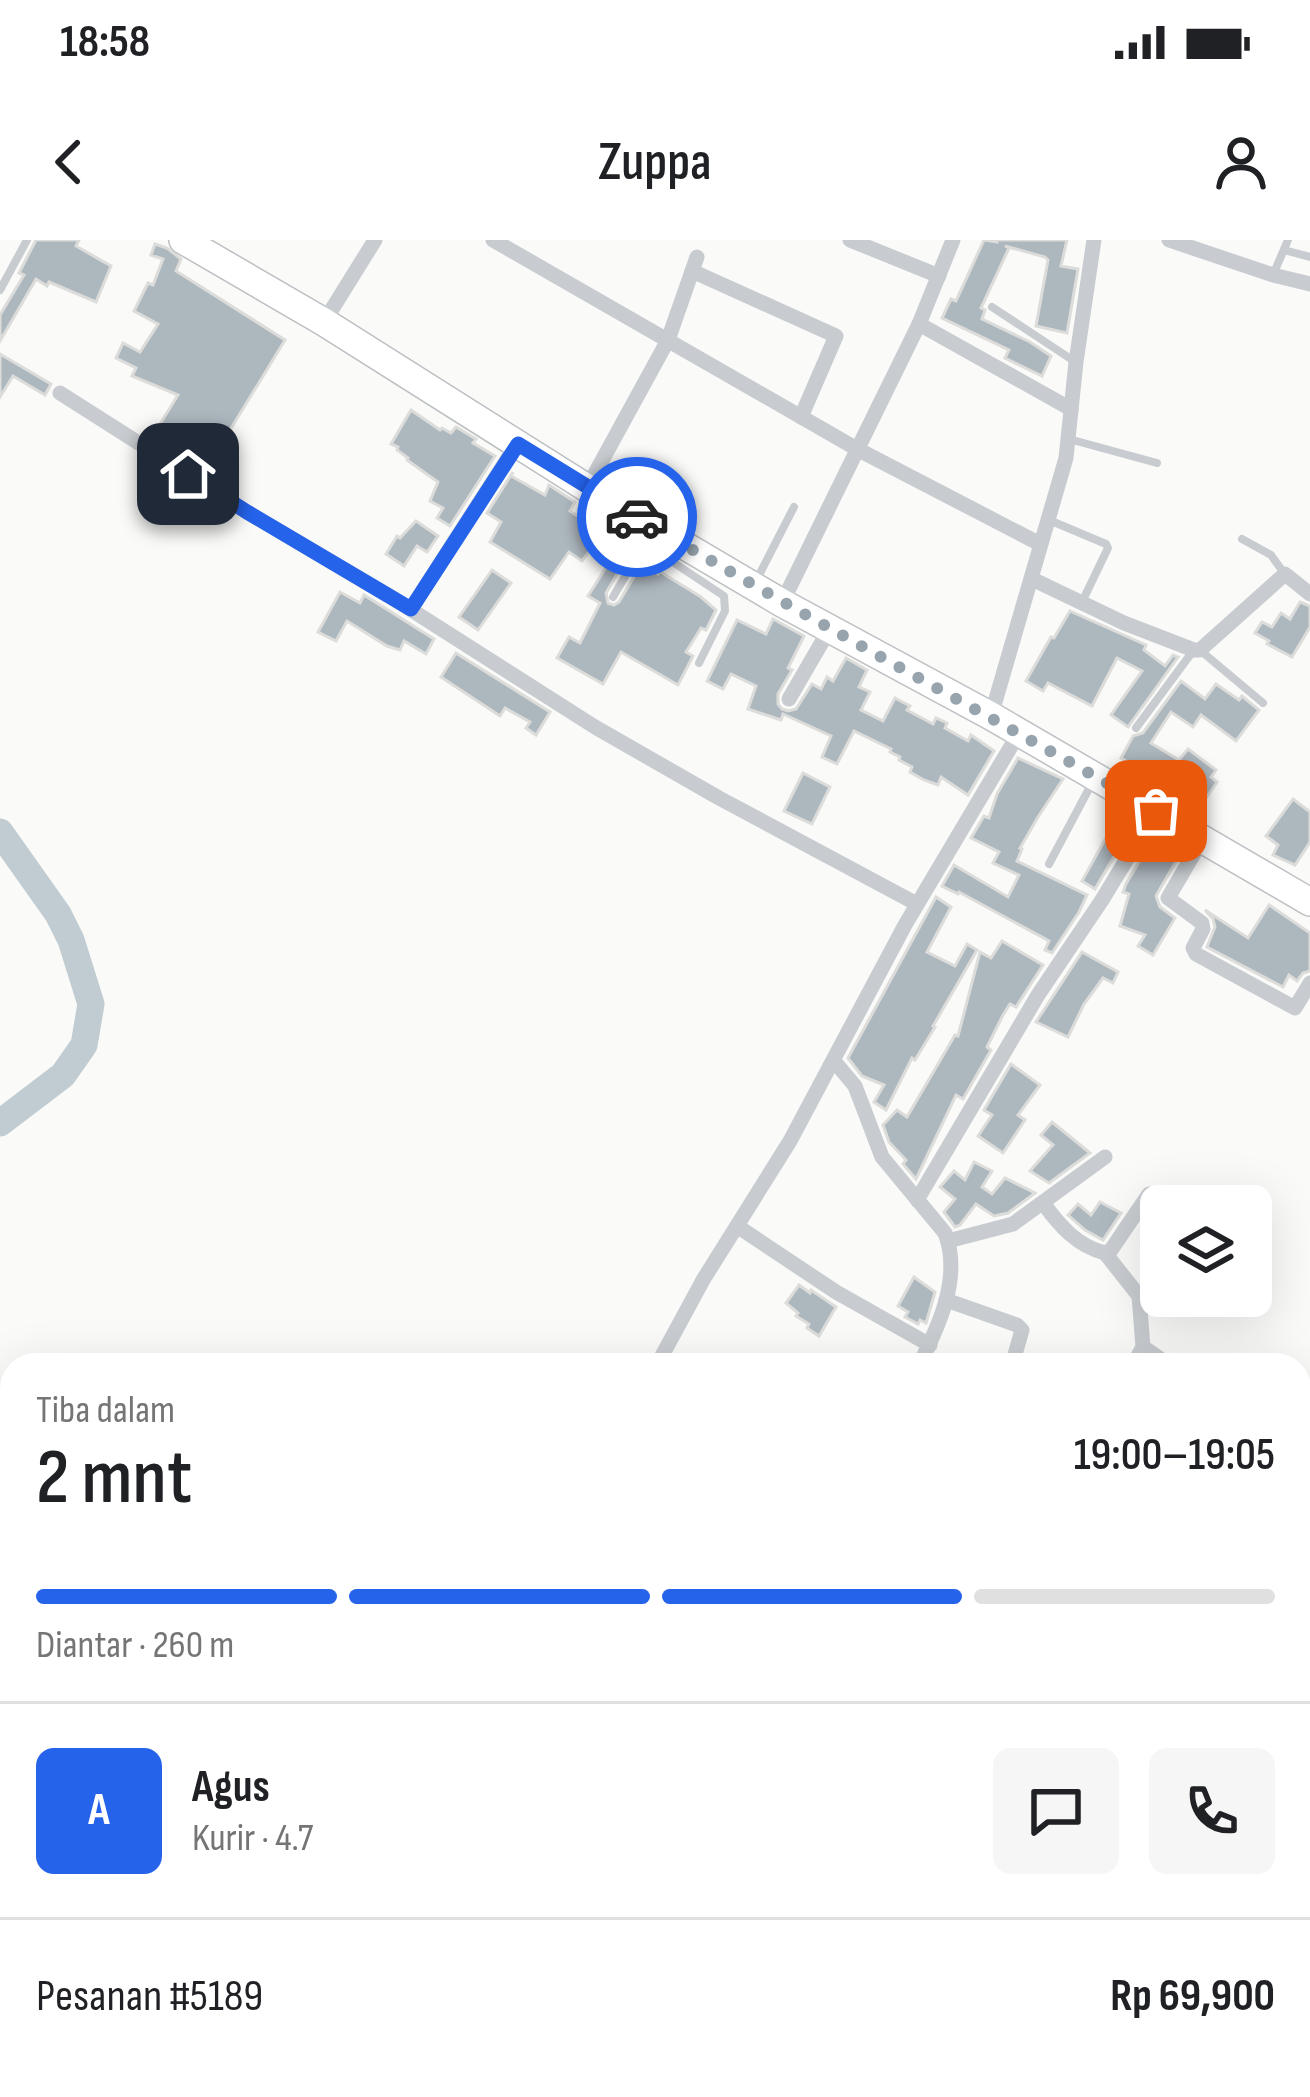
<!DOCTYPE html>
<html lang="id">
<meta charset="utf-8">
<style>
:root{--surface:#fff;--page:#f6f6f6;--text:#202124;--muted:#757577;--line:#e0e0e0;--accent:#2563eb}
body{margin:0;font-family:"Sofia Sans Condensed",sans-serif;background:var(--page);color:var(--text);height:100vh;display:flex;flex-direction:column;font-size:45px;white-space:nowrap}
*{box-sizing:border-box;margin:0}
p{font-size:39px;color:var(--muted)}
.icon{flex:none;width:66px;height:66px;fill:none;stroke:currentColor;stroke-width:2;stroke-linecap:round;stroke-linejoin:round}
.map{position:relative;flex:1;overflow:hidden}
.details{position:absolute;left:0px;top:1113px;width:1311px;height:744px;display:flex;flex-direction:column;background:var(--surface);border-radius:36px 36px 0 0;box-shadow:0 12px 48px #0002}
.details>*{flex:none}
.tools{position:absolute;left:1140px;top:945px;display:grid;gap:24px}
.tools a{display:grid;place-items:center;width:132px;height:132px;border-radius:18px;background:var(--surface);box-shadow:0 12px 48px #0002;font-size:60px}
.pin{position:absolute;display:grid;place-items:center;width:102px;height:102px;color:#fff;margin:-51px;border-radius:24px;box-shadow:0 6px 18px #0006}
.courier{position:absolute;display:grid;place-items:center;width:120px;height:120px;margin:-60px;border:9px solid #2563eb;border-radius:50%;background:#fff;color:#222;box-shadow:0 3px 15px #0007}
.headline em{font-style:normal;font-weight:600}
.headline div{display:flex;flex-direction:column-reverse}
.headline{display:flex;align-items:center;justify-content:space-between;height:204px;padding:0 36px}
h1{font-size:78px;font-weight:600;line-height:90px}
.bar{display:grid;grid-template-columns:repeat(4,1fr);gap:18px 12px;align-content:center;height:144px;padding:0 36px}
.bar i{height:15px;border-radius:9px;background:var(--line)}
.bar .on{background:var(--accent)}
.bar p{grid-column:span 4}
.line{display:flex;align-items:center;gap:30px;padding:0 36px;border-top:3px solid var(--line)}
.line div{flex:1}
.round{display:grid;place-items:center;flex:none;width:126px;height:126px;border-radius:18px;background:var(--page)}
.status{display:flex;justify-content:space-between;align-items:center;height:84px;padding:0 60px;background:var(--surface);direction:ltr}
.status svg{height:33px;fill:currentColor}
header{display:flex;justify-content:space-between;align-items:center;height:156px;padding:0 36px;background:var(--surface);font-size:54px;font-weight:600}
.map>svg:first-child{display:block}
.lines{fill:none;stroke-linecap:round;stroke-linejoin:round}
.river{stroke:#c0ccd1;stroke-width:27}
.building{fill:#adb7be;stroke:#dcdcda;stroke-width:3}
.highway-casing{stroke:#bcc0c3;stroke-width:30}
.lane{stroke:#c8ccd0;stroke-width:8}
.street{stroke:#c8ccd0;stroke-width:15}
.highway{stroke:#fff;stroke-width:27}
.done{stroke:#97a4ae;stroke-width:12;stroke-dasharray:0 21.6}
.route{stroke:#2563eb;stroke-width:15}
</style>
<div class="status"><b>18:58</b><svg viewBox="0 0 49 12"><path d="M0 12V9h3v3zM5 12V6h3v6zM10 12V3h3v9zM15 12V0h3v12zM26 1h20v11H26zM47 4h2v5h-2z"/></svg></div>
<header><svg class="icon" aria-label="back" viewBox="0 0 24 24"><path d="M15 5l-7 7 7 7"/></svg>Zuppa<svg class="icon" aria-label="person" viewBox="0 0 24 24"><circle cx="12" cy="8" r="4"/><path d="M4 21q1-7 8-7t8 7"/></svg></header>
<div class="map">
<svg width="1310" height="1857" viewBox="0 0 1310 1857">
<rect width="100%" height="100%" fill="#fafaf8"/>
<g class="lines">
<!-- river -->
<polyline class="river" points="0,592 58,674 71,700 91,764 84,805 63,835 0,883"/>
</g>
<!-- building -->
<g class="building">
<polygon points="36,0 79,0 76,6 111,26 96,62 49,42 47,46 36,39 0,101 0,75 24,35 19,33"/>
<polygon points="984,0 997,2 997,0 1067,0 1061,26 1078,29 1067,93 1036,86 1048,20 1045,17 1005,6 1009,8 981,68 985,70 982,79 1030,102 1051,116 1042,136 1005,118 1009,110 942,78 951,59 956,61"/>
<polygon points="155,4 167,8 181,19 176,31 285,100 205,231 152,197 178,155 132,136 136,128 116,118 123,103 140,112 158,84 134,71 148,43 153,45 163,19 151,15"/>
<polygon points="0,114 51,144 45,155 13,136 0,157"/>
<polygon points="411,170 440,190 442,188 451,193 456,187 476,199 473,203 495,216 450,286 437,278 443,268 430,261 438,242 407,220 408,218 397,210 398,207 391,204"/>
<polygon points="513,232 511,236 545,255 549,245 575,262 570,271 603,293 582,321 569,312 550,339 490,302 501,282 487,273"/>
<polygon points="416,281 438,296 427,312 417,306 404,326 386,314 397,296 400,298"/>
<polygon points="622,302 632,308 606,353 608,363 614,365 619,362 643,322 658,334 659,331 701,357 716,370 706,390 701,388 686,412 693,416 678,445 621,412 603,444 557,418 569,397 580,403 600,363 588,356"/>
<polygon points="492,330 511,343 478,390 459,377"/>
<polygon points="340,352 360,363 364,355 434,399 426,414 404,401 400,410 387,406 347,381 336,401 318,392"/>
<polygon points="1300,362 1310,366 1310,387 1292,417 1267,404 1269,401 1255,393 1262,382 1272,387 1281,373 1290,379"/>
<polygon points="1070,371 1146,405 1144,410 1165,426 1173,415 1178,417 1128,487 1111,475 1142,431 1117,418 1092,466 1048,443 1043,451 1026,441 1051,397 1054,398"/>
<polygon points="773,379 804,396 788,428 792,430 778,454 778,464 782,469 788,471 796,469 812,444 821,449 827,437 833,441 846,418 867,430 859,447 870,452 861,470 883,481 895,458 910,466 907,470 933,484 936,478 947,483 945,488 968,501 971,495 994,511 968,555 941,537 938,545 924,540 910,532 912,527 899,520 900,517 890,512 891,509 854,491 837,524 822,517 831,496 783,474 781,480 748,469 756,446 731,434 723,449 707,441 737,380 766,394"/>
<polygon points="456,413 550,472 536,495 526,488 530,482 505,468 500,476 441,437"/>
<polygon points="1181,441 1205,459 1216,444 1239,460 1242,456 1259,470 1236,501 1201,475 1193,487 1171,472 1151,503 1179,520 1188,509 1216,530 1211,537 1217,542 1200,567 1172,547 1169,552 1152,541 1154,538 1121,518 1133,496 1143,493"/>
<polygon points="1018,518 1063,539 1038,577 1020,608 1022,609 1017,621 1087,655 1079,672 1052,713 1045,710 1049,701 959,652 958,654 942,646 954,625 1008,657 1019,635 993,623 999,612 971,598 984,576 989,578 997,554"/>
<polygon points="803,533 830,547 812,584 784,571"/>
<polygon points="1293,559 1310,572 1310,602 1295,625 1273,615 1278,605 1266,596"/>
<polygon points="1118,576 1133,584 1095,649 1082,641"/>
<polygon points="1151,602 1166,610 1171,602 1183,609 1156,656 1160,667 1175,678 1153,715 1138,706 1145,695 1120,686 1129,654 1123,652 1126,644"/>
<polygon points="936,657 951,667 927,712 955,726 967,704 977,710 933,786 935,787 915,820 912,818 886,870 874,862 884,845 862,836 848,818"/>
<polygon points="1269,665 1310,693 1310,731 1303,733 1297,741 1289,735 1283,747 1207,707 1215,687 1213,679 1205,670 1248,698"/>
<polygon points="1002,701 1043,725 1016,767 1010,764 1003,775 987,807 991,810 963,859 956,855 916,939 903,924 906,920 889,902 883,885 897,870 907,877 955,795 958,796 980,712 991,718"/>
<polygon points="1082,712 1118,732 1113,743 1103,738 1084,764 1068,797 1036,782"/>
<polygon points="1011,824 1040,845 1018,875 1025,880 1003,913 978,896 992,875 984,870"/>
<polygon points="1052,882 1090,913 1049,943 1030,931 1053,905 1041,895"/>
<polygon points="974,922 992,931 982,947 992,954 1005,938 1035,953 1008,973 994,976 976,964 960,985 955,987 944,972 955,959 940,947 954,931 965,940"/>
<polygon points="1100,962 1121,973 1103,1000 1085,990 1068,975 1078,964 1091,975"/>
<polygon points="914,1037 935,1052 926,1083 920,1080 918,1084 905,1077 908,1072 898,1066"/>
<polygon points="799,1045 810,1053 811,1050 836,1067 819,1096 807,1088 809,1084 796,1076 798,1073 786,1063"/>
</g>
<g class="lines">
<!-- highway casing -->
<g class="highway-casing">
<g id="highway">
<polyline points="183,0 324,82 587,248 782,363 991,476 1310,662"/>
<polyline points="0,1662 12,1672"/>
<polyline points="0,1695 12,1704"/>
<polyline points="200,1845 217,1857"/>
<polyline points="246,1845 263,1857"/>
</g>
</g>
<!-- lane -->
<g class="lane">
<polyline points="1284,10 1310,17"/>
<polyline points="1273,35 1288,0"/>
<polyline points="0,50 27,0"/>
<polyline points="992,67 1074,121"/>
<polyline points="1069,199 1157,223"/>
<polyline points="1049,280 1106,304 1108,308 1081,364"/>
<polyline points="1242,299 1271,315 1284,333"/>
<polyline points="644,303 724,356 725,371 699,423"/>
<polyline points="757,339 794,267"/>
<polyline points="613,357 644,304"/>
<polyline points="1201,411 1263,463"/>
<polyline points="1136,488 1193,411"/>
<polyline points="1049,624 1092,543"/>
</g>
<!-- street -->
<g class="street">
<polyline points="493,0 857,209 1040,304"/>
<polyline points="850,0 939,36"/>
<polyline points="1169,0 1273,35 1310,44"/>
<polyline points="692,31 836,96 801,177"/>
<polyline points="324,82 375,0"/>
<polyline points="919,84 1071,169"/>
<polyline points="60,153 247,272 391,357 595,487 719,558 917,664"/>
<polyline points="587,248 668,100 697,17"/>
<polyline points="1032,339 1124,383 1194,410 1200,410 1285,334 1310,354"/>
<polyline points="782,363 919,84 953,0"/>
<polyline points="411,369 517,204"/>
<polyline points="789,459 829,390"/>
<polyline points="991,476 1066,218 1076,122 1094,0"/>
<polyline points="1203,598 1168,658 1202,683 1203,689 1193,708 1196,714 1295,768 1310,743"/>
<path d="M834,821L855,846L882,917L945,993C962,1037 939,1086 919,1125"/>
<polyline points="917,960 1038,755 1102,660 1156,571"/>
<path d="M1043,963C1060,986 1077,1006 1105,1013L1111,1010L1149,954"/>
<polyline points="737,986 836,1052 930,1105"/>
<polyline points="948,1001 1013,984 1105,917"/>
<polyline points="1105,1013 1139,1056 1143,1107 1133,1125"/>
<polyline points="946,1060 1017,1085 1022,1090 1012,1125"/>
<polyline points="1143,1107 1169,1125"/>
<polyline points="657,1125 703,1040 790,901 905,685 1019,493"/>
<polyline points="1299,1445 1310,1446"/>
</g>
<!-- highway -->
<use href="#highway" class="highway"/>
</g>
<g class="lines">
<!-- done -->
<path class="done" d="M637,277C808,379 983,472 1156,571"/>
<!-- route -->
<polyline class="route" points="188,234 247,272 411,369 518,204 637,277"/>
</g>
</svg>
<div class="tools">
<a><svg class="icon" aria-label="layers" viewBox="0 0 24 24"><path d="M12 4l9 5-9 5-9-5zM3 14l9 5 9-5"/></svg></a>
</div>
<div class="pin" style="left:1156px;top:571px;background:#ea580c"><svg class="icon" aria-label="bag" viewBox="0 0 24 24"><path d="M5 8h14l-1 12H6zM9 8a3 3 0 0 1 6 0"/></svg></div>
<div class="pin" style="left:188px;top:234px;background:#1f2937"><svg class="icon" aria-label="home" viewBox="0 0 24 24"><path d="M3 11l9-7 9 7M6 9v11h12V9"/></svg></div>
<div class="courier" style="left:637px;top:277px"><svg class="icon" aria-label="car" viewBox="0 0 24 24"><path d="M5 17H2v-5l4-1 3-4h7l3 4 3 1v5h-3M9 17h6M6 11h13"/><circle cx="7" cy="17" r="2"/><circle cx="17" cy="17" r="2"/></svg></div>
<section class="details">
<div class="headline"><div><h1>2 mnt</h1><p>Tiba dalam</p></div><em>19:00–19:05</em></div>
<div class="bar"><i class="on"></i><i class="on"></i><i class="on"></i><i></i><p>Diantar · 260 m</p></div>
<div class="line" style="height:216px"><b class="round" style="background:var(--accent);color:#fff">A</b><div><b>Agus</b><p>Kurir · 4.7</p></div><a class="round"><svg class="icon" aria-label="chat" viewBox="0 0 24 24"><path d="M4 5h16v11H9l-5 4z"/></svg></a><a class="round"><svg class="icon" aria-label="phone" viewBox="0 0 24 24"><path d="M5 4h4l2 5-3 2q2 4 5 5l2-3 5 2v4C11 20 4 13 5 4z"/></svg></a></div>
<div class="line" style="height:156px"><div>Pesanan #5189</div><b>Rp 69,900</b></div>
</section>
</div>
